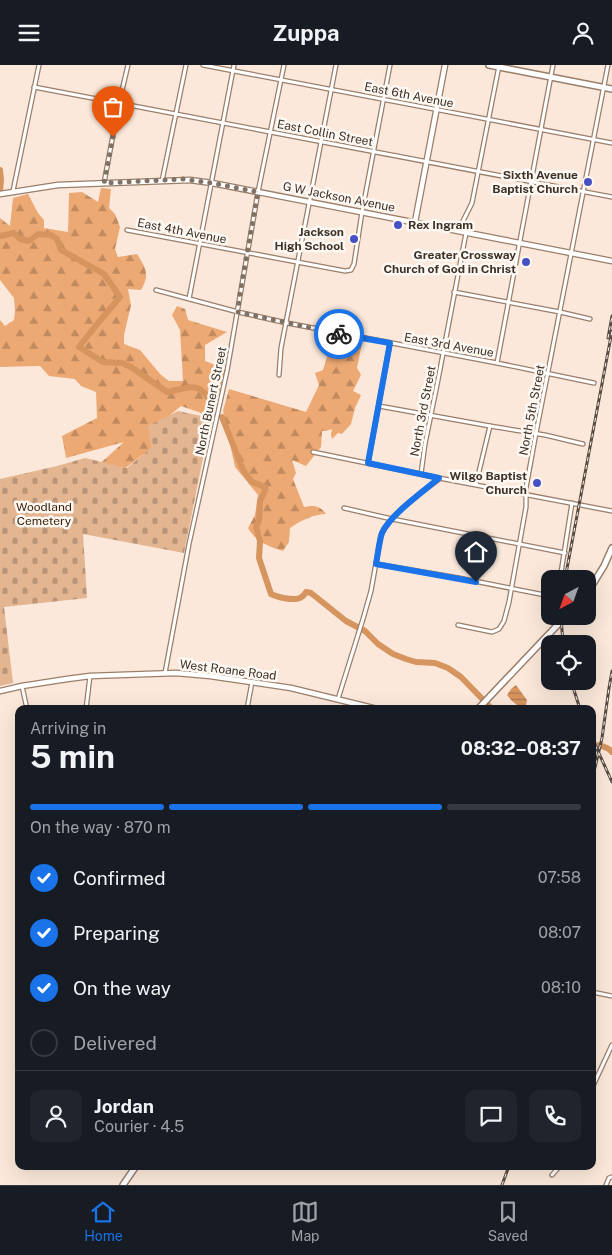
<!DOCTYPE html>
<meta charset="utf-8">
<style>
:root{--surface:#171b24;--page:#20242c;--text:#f1f3f6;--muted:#9ea1a6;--line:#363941;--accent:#1a73e8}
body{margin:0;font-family:"Public Sans",sans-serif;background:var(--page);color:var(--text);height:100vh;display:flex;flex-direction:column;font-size:19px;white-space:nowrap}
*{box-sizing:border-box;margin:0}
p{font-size:16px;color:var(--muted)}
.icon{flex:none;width:28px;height:28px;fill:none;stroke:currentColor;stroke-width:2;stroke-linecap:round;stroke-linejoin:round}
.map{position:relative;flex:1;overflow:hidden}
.drawer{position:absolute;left:15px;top:640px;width:581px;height:465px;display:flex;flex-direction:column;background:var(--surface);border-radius:10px;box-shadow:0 5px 20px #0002}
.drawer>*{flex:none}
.needle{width:32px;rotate:221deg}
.tools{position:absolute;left:541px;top:505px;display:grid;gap:10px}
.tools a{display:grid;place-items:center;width:55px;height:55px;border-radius:10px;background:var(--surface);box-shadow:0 5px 20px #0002;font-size:25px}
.pin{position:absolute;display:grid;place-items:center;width:42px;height:42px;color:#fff;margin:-51px -21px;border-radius:50% 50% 50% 0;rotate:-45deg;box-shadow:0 0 5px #0007}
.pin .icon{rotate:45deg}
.courier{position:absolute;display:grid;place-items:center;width:50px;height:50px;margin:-25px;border:4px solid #1a73e8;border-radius:50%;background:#fff;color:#222;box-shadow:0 1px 6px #0007}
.head em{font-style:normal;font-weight:700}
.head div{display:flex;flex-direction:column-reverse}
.head{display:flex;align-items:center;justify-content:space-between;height:85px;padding:0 15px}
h1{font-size:32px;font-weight:700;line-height:38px}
.bar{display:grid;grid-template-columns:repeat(4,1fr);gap:8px 5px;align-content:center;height:60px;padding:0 15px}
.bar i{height:6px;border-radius:4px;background:var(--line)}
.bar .selected{background:var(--accent)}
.bar p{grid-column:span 4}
.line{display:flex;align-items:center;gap:12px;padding:0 15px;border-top:1px solid var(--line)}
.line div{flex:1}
.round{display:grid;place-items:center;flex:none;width:52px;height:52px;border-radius:10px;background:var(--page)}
ol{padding:0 15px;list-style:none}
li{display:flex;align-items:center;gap:15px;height:55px}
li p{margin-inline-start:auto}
li .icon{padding:5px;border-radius:50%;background:var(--accent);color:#fff;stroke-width:4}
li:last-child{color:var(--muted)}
li i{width:28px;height:28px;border:2px solid var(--line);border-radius:50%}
header{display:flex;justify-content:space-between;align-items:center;height:65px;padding:0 15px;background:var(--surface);font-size:22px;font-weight:700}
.dock{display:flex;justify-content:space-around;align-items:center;height:70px;border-top:1px solid var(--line);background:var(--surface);font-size:14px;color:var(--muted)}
.dock a{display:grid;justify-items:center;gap:2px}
.dock .selected{color:var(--accent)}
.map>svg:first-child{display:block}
.forest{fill:url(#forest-firs)}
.cemetery{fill:url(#cemetery-stones)}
.water{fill:url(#water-rules)}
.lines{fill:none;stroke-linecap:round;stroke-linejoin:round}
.river{stroke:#d6945e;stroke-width:6}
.street-casing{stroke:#9a7e69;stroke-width:5.5}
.secondary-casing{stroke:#9a7e69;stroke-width:7}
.primary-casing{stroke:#9a7e69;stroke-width:8}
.street{stroke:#fff;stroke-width:3}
.secondary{stroke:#fff;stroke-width:4.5}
.primary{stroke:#fff;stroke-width:5}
.rail-casing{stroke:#584b41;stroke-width:3}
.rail{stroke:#fef8f3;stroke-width:1;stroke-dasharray:4;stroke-linecap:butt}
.done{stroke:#807166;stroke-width:5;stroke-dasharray:0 9}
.route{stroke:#1a73e8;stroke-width:6}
.poi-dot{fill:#4550c5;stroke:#fef8f3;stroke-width:2}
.labels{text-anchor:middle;stroke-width:5;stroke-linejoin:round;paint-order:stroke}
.street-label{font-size:12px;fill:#3d3128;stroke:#fef8f3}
.poi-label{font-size:12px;font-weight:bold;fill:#3d3128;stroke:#fef8f3;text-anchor:end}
.park-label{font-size:12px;fill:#3d220b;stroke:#fef8f3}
</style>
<header><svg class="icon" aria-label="menu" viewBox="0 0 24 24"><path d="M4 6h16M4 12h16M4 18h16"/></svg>Zuppa<svg class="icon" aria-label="person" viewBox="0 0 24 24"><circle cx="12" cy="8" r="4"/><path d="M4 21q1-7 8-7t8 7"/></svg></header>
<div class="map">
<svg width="612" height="1120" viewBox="0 0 612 1120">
<defs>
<pattern id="forest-firs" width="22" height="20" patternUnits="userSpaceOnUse" patternTransform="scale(1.25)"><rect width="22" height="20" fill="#eda973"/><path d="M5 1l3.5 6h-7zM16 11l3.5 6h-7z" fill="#c18a5e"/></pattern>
<pattern id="cemetery-stones" width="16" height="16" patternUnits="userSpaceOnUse" patternTransform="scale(1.25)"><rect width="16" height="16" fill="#e4b591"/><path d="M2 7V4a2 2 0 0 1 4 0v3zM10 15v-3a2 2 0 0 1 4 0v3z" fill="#ba9476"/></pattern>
<pattern id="water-rules" width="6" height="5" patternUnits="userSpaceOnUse" patternTransform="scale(1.25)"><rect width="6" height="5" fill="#d6945e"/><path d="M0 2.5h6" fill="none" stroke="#af794e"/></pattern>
</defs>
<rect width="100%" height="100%" fill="#fbe8da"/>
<!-- forest -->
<g class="forest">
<path d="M101,123L111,124L109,143L115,149L120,162L115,184L118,192L137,189C146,203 150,210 141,225L128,224L131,240L124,270V279L140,285L161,310L169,316H183L180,265L172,250L177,241L185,244L188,255L227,267L205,280V296L226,304L218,336L204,349L181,341L151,366L153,382L123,405L95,403L124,377L66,393L62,371L97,353L96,327L81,321L75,314L49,311L40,301L0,302V255L5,261L14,255L15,245L14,233L0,215V153L10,161L13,133L28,129L38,148L44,155V163L68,167L69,128L82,127L98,137Z"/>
<path d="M331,271L362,278L357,303L361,310L353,326L361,330L355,343L351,359L342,369L338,368L332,374L331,369L332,364L326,366H322L321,382L306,401L292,395L296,408L293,414L304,442C315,440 319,440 326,449C314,449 300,456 290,463L289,477L283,486C268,481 257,478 248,463L255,450L258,430L235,402L223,346L229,324L306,347L319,320L315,308L323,305L327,292Z"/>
</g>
<!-- cemetery -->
<polygon class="cemetery" points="178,346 211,353 184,488 83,469 87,533 4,542 13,618 0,621 0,414 57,401 85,393 127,403 151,383 148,361"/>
<!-- water -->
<polygon class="water" points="516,620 527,635 526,640 521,643 512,636 507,630 511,624"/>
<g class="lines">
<!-- river -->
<g class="river">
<polyline points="0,105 1,115 0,126"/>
<path d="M0,171L14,168L20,174L29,176L38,169L51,170L57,174L61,185L104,209L120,232L98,258L79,282L103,297L122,298L131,302L167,327C199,320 198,317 217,345"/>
<path d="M222,352L243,405L252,417L265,422V426L260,436L259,456L256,462L260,476L259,493L271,529C277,532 293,536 300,533C302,532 305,529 306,527L311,528L346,556L365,566L378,579L393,589L406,594L416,597L435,598L448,603L461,612L492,644"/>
<path d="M592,680C600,680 607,681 612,687"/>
</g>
<!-- street casing -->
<g class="street-casing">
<g id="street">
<polyline points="203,0 612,78"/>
<polyline points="34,22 612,132"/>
<polyline points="162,116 186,0"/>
<polyline points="104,118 119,38 128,0"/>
<polyline points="13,126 39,0"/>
<polyline points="127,165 345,206 351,205 354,199 362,147 390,0"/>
<polyline points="458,166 472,138 499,1"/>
<polyline points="156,225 238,247 287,258 497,298 594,318"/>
<polyline points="454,227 560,247 590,254"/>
<polyline points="189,234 234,0"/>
<polyline points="497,298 553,0"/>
<polyline points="279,310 281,283 336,0"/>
<polyline points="379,341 490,361 545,370 583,379"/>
<polyline points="313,387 439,413 612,446"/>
<polyline points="368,398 390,278"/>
<polyline points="421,409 425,379 438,315 466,168"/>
<polyline points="476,419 490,361"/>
<polyline points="344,443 392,454 565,488"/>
<polyline points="376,499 459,513 550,531"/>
<polyline points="560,514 572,438"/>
<polyline points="458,560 492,567 499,564 504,556 509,537 526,442 526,423 536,368 608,0"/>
<polyline points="165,608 189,479 227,306 258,127 284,0"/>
<polyline points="22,621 27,644"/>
<path d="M338,634L363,554L371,526L381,470C390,449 421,428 439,414"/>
<polyline points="86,644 90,611"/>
<polyline points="247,644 252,617"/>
<polyline points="592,927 612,931"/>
<polyline points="592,1023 612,980"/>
<polyline points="552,1110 560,1101"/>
<polyline points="606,1120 609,1113 612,1112"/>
</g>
</g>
<!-- secondary casing -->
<g class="secondary-casing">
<g id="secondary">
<polyline points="0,129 58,120 190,115 212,118 612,196"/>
<polyline points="415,157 445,0"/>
<polyline points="0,626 22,621 67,614 90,611 176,608 210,611 291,623 377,644"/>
</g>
</g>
<!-- primary casing -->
<g class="primary-casing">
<g id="primary">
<polyline points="489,0 612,24"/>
<polyline points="588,527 604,501 612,483"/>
<polyline points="478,644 566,551"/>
<polyline points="123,1120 136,1101"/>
</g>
</g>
<!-- street -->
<use href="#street" class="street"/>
<!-- secondary -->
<use href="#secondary" class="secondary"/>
<!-- primary -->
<use href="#primary" class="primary"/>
<!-- rail casing -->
<g class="rail-casing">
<g id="rail">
<polyline points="608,273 612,251"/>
<polyline points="565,514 612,266"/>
<polyline points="561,551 563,579"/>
<polyline points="571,616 580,644"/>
<polyline points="592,673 612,717"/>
<polyline points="592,715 602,673 609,623 612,606"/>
<polyline points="502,1120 509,1101"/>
</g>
</g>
<!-- rail -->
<use href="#rail" class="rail"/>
</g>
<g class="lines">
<!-- done -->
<polyline class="done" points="113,72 104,118 184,114 212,118 258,127 239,234 238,247 339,269"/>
<!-- route -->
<path class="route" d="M339,269L390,278L368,398L439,413C424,426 390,450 382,468C379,477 378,489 376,499L476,517"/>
</g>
<!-- markers -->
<g class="poi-dot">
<circle cx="588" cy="117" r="5"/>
<circle cx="398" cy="160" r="5"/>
<circle cx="354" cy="174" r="5"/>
<circle cx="526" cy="197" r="5"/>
<circle cx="537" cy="418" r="5"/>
</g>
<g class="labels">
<!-- street labels -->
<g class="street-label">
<text transform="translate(409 30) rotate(11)" y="4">East 6th Avenue</text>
<text transform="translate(325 68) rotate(11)" y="4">East Collin Street</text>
<text transform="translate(339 132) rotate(11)" y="4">G W Jackson Avenue</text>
<text transform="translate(182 166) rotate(11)" y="4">East 4th Avenue</text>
<text transform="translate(449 280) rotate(10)" y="4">East 3rd Avenue</text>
<text transform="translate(211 336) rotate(-78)" y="4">North Bunert Street</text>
<text transform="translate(532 345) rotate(-79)" y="4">North 5th Street</text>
<text transform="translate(423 346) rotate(-79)" y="4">North 3rd Street</text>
<text transform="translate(228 605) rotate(7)" y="4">West Roane Road</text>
</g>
<!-- poi labels -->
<g class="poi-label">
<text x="578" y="114">Sixth Avenue<tspan x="578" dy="14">Baptist Church</tspan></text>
<text x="408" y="164" text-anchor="start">Rex Ingram</text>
<text x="344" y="171">Jackson<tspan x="344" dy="14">High School</tspan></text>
<text x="516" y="194">Greater Crossway<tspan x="516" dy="14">Church of God in Christ</tspan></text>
<text x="527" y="415">Wilgo Baptist<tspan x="527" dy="14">Church</tspan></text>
</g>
<!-- park labels -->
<g class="park-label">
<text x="44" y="446">Woodland<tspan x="44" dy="14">Cemetery</tspan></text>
</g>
</g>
</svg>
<div class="tools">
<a><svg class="needle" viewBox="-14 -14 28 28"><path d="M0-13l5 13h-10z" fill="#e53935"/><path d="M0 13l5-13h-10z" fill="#9ea1a6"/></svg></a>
<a><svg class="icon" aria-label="locate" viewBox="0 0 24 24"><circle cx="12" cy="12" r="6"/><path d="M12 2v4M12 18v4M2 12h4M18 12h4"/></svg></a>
</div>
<div class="pin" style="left:113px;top:72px;background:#ea580c"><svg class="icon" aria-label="bag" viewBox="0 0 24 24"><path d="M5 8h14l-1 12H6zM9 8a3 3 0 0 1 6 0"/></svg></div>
<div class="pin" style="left:476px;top:517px;background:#1f2937"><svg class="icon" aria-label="home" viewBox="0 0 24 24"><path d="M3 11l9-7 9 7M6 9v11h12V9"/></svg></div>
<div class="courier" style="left:339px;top:269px"><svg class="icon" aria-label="bike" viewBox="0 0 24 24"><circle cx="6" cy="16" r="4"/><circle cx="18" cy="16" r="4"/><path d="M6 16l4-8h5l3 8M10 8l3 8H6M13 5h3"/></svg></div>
<section class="drawer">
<div class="head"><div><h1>5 min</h1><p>Arriving in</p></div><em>08:32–08:37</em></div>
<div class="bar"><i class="selected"></i><i class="selected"></i><i class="selected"></i><i></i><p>On the way · 870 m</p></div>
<ol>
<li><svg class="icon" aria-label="check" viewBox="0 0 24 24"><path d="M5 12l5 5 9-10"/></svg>Confirmed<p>07:58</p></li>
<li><svg class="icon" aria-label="check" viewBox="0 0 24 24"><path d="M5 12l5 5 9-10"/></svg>Preparing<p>08:07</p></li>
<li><svg class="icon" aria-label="check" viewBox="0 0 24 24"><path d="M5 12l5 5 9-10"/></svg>On the way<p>08:10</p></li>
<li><i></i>Delivered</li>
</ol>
<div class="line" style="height:90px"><a class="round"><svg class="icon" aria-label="person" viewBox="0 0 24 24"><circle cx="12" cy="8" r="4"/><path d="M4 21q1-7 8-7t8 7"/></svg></a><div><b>Jordan</b><p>Courier · 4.5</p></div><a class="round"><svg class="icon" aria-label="chat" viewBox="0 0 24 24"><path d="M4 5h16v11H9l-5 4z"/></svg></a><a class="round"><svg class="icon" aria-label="phone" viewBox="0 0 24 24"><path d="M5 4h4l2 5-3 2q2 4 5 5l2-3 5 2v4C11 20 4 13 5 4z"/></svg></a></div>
</section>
</div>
<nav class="dock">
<a class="selected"><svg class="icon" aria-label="home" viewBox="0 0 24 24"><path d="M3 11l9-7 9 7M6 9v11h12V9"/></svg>Home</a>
<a><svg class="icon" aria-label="map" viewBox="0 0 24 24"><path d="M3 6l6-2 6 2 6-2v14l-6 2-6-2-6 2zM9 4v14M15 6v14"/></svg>Map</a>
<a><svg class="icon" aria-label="saved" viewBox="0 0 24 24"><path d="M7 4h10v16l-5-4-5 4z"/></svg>Saved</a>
</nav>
